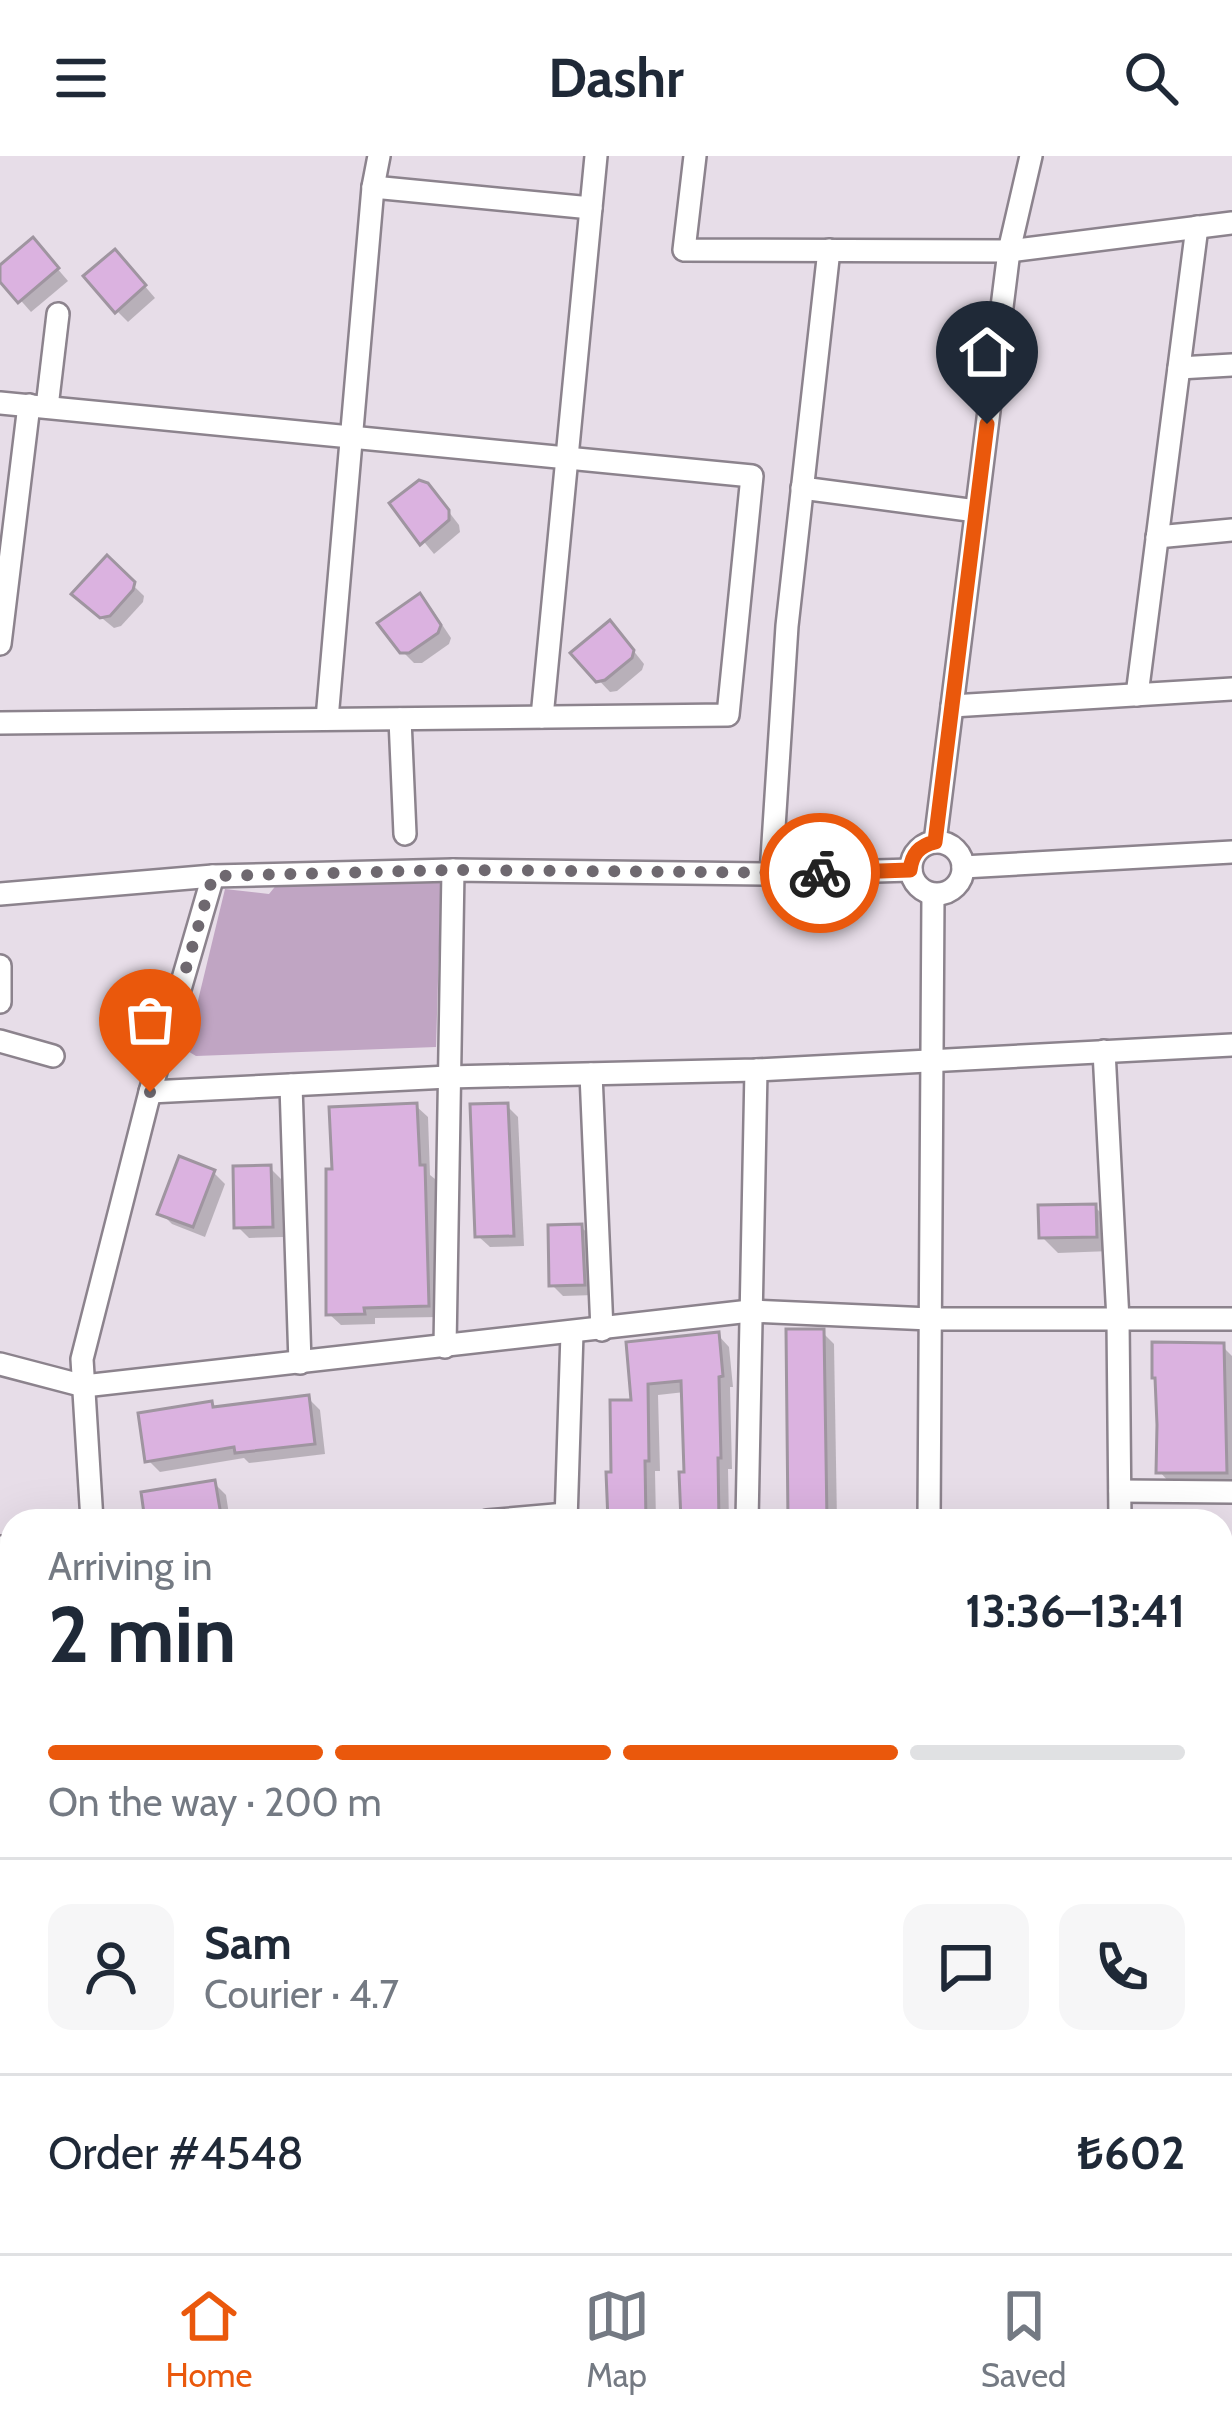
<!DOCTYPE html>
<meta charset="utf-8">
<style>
:root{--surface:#fff;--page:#f6f6f7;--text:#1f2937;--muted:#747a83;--line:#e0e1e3;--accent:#ea580c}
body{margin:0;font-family:Cabin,sans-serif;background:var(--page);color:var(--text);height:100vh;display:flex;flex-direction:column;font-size:45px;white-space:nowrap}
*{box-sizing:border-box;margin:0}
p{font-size:39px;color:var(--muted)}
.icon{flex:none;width:66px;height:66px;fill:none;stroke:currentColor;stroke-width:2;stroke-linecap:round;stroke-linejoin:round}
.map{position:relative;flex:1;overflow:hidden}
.drawer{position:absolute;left:0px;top:1353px;width:1233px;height:744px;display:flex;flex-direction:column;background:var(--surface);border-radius:36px 36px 0 0;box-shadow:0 12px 48px #0002}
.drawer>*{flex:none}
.pin{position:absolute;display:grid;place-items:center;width:102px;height:102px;color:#fff;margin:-123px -51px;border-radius:50% 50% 50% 0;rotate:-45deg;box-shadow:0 0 12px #0007}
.pin .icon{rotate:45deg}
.courier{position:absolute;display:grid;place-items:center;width:120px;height:120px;margin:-60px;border:9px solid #ea580c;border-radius:50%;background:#fff;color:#222;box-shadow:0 3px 15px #0007}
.summary em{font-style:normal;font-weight:700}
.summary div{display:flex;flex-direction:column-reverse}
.summary{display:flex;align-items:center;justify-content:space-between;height:204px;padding:0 48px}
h1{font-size:78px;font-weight:700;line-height:90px}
.bar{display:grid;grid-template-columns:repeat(4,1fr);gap:18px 12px;align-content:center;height:144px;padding:0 48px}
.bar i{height:15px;border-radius:9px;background:var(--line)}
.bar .on{background:var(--accent)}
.bar p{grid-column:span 4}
.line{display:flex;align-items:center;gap:30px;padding:0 48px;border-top:3px solid var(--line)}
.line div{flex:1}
.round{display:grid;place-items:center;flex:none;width:126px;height:126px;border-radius:24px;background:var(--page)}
header{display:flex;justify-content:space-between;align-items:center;height:156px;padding:0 48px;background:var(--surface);font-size:54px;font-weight:700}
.menu{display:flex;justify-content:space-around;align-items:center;height:168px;border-top:3px solid var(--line);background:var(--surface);font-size:33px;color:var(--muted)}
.menu a{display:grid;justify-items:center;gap:6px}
.menu .on{color:var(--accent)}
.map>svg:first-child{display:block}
.green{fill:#c0a5c3}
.shadow{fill:#0003}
.building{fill:#dbb2e0;stroke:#9f95a0;stroke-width:3}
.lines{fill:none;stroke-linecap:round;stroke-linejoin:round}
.minor-casing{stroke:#8c838d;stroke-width:26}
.minor{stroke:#fff;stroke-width:21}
.done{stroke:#6e686f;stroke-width:12;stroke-dasharray:0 21.6}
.route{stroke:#ea580c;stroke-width:15}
</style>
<header><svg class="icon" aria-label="menu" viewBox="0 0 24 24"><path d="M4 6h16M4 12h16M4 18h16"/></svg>Dashr<svg class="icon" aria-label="search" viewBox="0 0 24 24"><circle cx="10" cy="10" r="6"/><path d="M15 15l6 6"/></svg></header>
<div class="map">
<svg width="1232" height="2097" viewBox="0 0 1232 2097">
<rect width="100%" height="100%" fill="#e7dde8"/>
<!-- green -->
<polygon class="green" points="441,726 436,891 196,900 186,894 225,733 269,738 278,727"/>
<!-- shadow -->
<g class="shadow">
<polygon points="44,97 68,125 31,156 0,121 0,113"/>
<polygon points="126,108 155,142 128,166 117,155"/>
<polygon points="438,342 459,369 460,376 434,398 393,348"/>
<polygon points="107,404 144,440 143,446 121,470 114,472 86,449"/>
<polygon points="420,441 431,452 451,482 449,488 422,507 414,507 402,495"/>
<polygon points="621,479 644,508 642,514 617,535 610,536 574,498"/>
<polygon points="416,950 428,961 430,1019 435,1023 439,1161 375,1162 375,1168 341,1169 329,1158"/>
<polygon points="507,950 518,961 524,1090 490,1091 478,1080"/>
<polygon points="270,1012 282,1024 283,1081 249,1082 237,1070"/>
<polygon points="213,1016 225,1028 205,1081 172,1068 161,1057"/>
<polygon points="1095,1051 1110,1066 1111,1095 1058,1097 1042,1081"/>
<polygon points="581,1071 593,1082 595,1139 563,1140 552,1129"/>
<polygon points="822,1176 834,1188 837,1365 791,1365"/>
<polygon points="718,1179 729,1191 733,1231 730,1231 732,1313 728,1313 729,1365 684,1365 687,1319 685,1236 658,1239 660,1315 655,1315 656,1365 611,1365 614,1319 634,1246 629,1188"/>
<polygon points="1222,1190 1232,1200 1232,1328 1170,1327 1159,1315"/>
<polygon points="308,1242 320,1254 325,1298 249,1307 244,1302 160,1316 148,1304 211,1248 217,1253"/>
<polygon points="214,1327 226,1339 230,1365 148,1365"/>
<polygon points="99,2085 179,2085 183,2089 181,2097 97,2097"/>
<polygon points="297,2085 331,2097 292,2097"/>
<polygon points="624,2085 731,2085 731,2097 629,2097 624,2092"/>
</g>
<!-- building -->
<g class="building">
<polygon points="33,81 59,112 18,147 0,126 0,109"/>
<polygon points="115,93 146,129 115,157 83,120"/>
<polygon points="419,324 428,327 449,354 449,364 420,389 389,347"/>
<polygon points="107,399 135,426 133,434 110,460 100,462 71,438"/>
<polygon points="420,437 441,469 438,477 409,497 400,497 377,467"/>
<polygon points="610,464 634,494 632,502 605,524 596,526 570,497"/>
<polygon points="417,947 420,1009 425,1009 429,1150 364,1152 365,1158 326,1159 326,1013 332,1013 329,951"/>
<polygon points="508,947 514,1080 475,1081 470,948"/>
<polygon points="179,1000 215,1014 193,1071 157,1058"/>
<polygon points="271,1009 273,1071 234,1072 233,1010"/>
<polygon points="1096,1048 1097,1081 1039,1082 1038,1049"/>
<polygon points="582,1068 585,1129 549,1130 548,1069"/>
<polygon points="786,1173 824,1173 827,1365 788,1365"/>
<polygon points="719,1176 723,1220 719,1221 721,1302 718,1302 719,1365 681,1365 679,1316 684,1316 681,1225 648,1228 649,1305 645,1305 646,1365 608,1365 606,1316 611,1316 610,1244 631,1244 626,1186"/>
<polygon points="1152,1186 1224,1187 1227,1317 1156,1317 1157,1269 1155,1222 1152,1222"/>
<polygon points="309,1239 315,1288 235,1297 234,1291 145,1306 138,1257 212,1245 213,1251"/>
<polygon points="215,1324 222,1365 145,1365 141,1336"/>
</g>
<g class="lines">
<!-- minor casing -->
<g class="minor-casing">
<g id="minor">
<polyline points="695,0 684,94 1009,95 1232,67"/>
<polyline points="373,31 591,52"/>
<polyline points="1179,212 1232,209"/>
<polyline points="0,247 752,320 728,559 0,567"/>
<polyline points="47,251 58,158"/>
<polyline points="802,332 976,355"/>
<polyline points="1157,381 1232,374"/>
<polyline points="0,488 29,249"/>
<polyline points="1137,539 1197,71"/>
<polyline points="952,550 1232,533"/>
<polyline points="542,561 596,0"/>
<polyline points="327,563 373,31 379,0"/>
<polyline points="400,563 405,678"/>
<circle cx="937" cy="712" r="26"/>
<polyline points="935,686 1009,95 1031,0"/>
<polyline points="963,711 1232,696"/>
<polyline points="771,718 787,470 829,94"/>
<polyline points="0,738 213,720 453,714 771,718 911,714"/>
<polyline points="0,810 0,846"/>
<polyline points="0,885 53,900"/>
<polyline points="1104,895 1118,1164 1120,1365"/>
<polyline points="591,918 602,1174"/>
<polyline points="291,929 300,1207"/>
<polyline points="150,936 448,921 756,914 1232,889"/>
<polyline points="445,1191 453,714"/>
<polyline points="0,1208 84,1230 750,1155 930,1163 1232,1163"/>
<polyline points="1120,1335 1232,1336"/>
<polyline points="92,1365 82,1203 150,936 213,720"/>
<polyline points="487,1365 566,1358"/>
<polyline points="566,1365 572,1177"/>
<polyline points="747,1365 756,914"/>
<polyline points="929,1365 933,739"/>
<polyline points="0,1391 12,1392"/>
<polyline points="1221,1490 1232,1490"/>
<polyline points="0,1548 12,1552"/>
<polyline points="1221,1649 1232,1649"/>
<polyline points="0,1712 12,1716"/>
<polyline points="1221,1801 1232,1801"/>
<polyline points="0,1839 12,1843"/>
<polyline points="1221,1962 1232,1963"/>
<polyline points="0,1967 12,1970"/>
<polyline points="389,2085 428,2097"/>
<polyline points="744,2085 744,2097"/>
<polyline points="927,2091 1232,2088"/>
<polyline points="55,2097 57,2085"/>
<polyline points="576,2097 577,2085"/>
</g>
</g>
<!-- minor -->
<use href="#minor" class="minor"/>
</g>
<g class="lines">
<!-- done -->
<polyline class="done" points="150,936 213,720 453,714 820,717"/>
<!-- route -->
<path class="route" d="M820,717L910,714C912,698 919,690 935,686L987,268"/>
</g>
</svg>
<div class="pin" style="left:150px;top:936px;background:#ea580c"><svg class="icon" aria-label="bag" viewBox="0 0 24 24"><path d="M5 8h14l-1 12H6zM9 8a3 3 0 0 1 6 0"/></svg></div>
<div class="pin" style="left:987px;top:268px;background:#1f2937"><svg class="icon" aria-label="home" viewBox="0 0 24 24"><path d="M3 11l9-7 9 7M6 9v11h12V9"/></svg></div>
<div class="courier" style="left:820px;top:717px"><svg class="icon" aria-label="bike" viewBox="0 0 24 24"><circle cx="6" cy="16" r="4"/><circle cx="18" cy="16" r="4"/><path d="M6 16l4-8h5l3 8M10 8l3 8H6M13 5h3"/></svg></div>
<section class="drawer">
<div class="summary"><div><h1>2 min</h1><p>Arriving in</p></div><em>13:36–13:41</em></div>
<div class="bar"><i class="on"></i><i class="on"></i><i class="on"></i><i></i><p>On the way · 200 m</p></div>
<div class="line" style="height:216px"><a class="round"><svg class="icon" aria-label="person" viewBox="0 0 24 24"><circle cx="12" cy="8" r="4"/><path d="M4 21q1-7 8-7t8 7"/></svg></a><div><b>Sam</b><p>Courier · 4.7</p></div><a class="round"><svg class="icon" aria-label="chat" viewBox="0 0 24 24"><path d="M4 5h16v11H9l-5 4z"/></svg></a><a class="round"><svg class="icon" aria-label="phone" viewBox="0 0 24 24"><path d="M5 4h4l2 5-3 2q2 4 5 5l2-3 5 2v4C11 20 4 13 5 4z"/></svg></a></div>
<div class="line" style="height:156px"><div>Order #4548</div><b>₺602</b></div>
</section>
</div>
<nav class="menu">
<a class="on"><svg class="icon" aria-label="home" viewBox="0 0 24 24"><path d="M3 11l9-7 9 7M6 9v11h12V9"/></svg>Home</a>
<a><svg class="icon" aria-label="map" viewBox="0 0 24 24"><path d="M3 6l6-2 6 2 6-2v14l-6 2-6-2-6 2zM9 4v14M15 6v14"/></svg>Map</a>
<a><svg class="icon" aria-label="saved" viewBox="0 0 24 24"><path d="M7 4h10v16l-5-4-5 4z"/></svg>Saved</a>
</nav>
